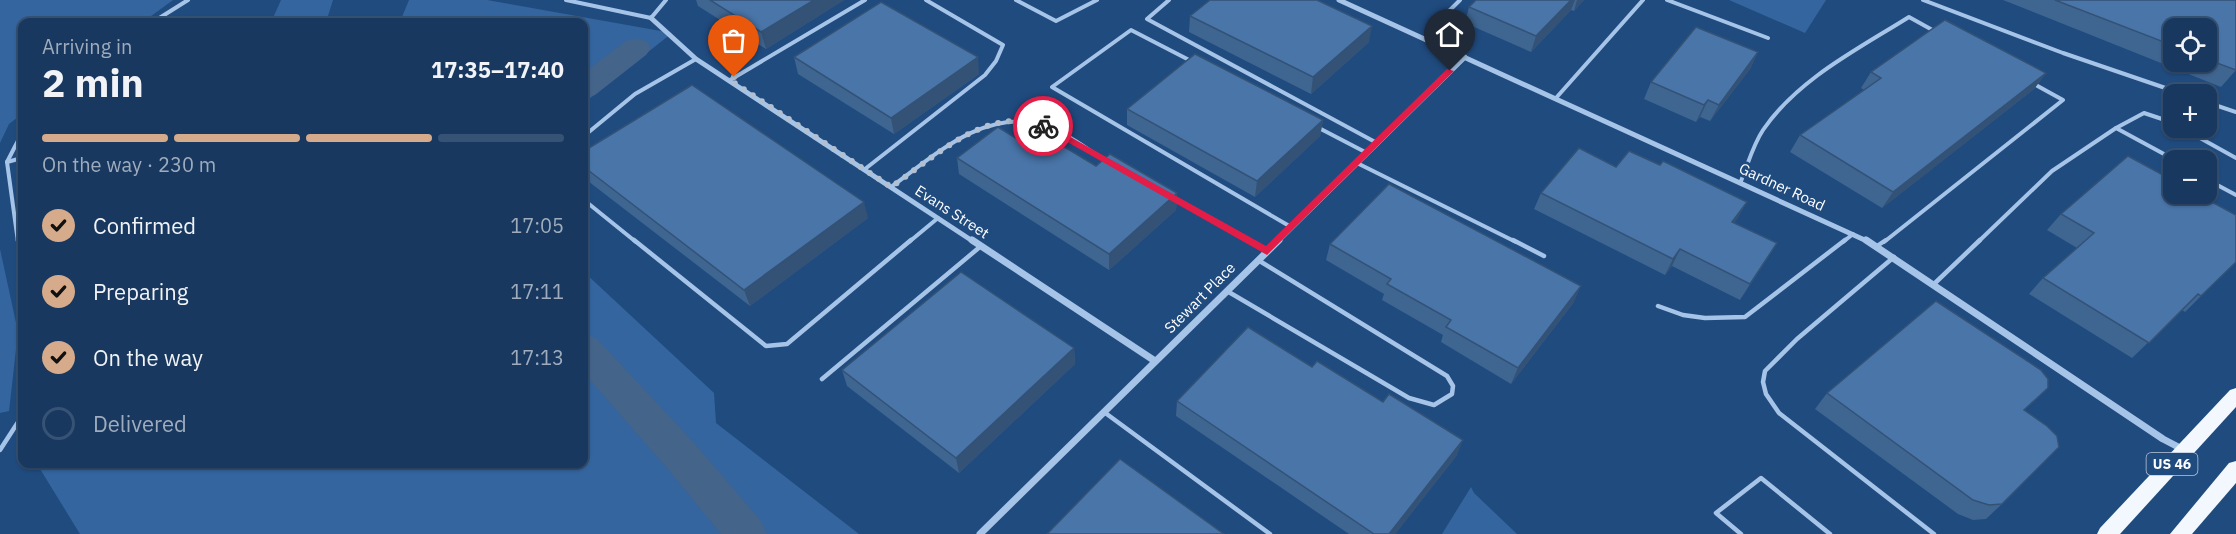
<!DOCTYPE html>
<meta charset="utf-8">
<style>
:root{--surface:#18385f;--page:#213f65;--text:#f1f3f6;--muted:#9facbd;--line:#365274;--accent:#d6ab8b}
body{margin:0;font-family:"IBM Plex Sans",sans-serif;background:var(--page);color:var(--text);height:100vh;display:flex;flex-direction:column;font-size:22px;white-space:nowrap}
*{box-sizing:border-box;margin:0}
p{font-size:20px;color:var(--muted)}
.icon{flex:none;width:33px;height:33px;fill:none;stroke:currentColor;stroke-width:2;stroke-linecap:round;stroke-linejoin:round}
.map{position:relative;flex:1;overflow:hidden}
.details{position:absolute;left:18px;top:18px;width:570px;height:450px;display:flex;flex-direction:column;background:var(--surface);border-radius:12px;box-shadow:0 2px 4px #0004,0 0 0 2px var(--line)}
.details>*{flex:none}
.fabs{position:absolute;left:2163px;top:18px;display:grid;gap:12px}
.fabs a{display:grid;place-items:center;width:54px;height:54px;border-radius:12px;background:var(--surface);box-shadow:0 2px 4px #0004,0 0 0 2px var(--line);font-size:30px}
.pin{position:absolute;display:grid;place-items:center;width:51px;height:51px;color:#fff;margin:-62px -26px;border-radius:50% 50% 50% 0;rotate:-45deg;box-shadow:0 0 6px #0007}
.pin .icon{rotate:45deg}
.courier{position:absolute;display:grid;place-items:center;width:60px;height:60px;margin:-30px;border:4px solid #e11d48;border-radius:50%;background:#fff;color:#222;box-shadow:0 2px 8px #0007}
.headline em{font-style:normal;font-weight:800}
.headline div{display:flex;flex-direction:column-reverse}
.headline{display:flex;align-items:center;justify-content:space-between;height:102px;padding:0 24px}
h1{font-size:39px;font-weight:800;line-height:45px}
.bar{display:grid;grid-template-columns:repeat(4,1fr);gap:9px 6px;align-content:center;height:72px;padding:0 24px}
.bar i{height:8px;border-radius:4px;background:var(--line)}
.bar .active{background:var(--accent)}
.bar p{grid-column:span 4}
ol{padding:0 24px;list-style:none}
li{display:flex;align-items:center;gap:18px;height:66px}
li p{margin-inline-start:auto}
li .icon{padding:6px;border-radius:50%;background:var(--accent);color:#111;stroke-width:4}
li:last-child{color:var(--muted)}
li i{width:33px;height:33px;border:3px solid var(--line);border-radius:50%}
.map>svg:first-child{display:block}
.green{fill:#34659e}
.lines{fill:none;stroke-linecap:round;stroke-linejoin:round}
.river{fill:#44648a;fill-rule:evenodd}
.service-far1{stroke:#a5c4e8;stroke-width:4}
.service{stroke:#a5c4e8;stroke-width:4.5}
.minor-far1{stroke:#a5c4e8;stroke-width:5}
.minor{stroke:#a5c4e8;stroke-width:7}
.trunk{fill:#f3f8fe;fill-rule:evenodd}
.wall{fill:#3f6591;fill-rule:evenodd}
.shaded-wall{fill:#335276}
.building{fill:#4975a9;stroke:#335276;stroke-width:1.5}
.route{fill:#e11d48}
.done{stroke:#b1c0d2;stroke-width:6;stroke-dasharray:0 10.8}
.labels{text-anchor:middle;stroke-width:6;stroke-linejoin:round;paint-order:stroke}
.shield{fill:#204b7f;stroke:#bcc9d9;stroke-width:1.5}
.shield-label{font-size:14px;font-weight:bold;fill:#fff}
.street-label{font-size:15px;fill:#fff;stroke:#204b7f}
</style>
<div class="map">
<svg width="2236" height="534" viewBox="0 0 2236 534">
<rect width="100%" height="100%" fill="#204b7f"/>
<!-- green -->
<g class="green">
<polygon points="0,0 173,0 143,22 22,22 22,114 9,124 0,143"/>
<polygon points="281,0 333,0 326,22 172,22 273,18"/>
<polygon points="409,0 487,0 672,33 584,103 584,22 400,22"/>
<polygon points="1729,0 1826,0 1805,33"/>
<polygon points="0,249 18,332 9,411 0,413"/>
<polygon points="584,272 714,393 716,423 859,534 80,534 37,464 584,464"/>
<polygon points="1471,487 1474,493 1517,534 1442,534"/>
</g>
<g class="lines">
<!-- river -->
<g class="river">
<polygon points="636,39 646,41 651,48 646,55 595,95 584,98 584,73 626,41"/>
<polygon points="584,334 597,339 696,445 761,521 767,534 721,534 668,469 584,373"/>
</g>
<!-- service-far1 -->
<g class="service-far1">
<polyline points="566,0 651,18 666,0"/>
<polyline points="1016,0 1056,21 1097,0"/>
<polyline points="1169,0 1147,19 1377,143"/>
<polyline points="1667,0 1768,38"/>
<polyline points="1923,0 2063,53 2183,94"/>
<polyline points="153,22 188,0"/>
<polyline points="1435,43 1449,11 1460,0"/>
<polyline points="1193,62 1131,30 1052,87 1291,227"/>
<polyline points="730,80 865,0"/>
<polyline points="1556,98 1643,0"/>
<polyline points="2206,102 2236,112"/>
<polyline points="1317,127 1367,153"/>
<polyline points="2116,128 2144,113 2174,123"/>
<polyline points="2182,128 2236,158"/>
<polyline points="584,136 635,94 696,59"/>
<polyline points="7,162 22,158"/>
<polyline points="1357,163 1516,242"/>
<polyline points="865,169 985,75 996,61 1003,45 926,0"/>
<polyline points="2206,179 2236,195"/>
<path d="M1741,181C1748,164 1753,145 1763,130C1798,79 1858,49 1909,17L1936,32"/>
<path d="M891,187C934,156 982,110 1039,124C1064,130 1086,149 1108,162"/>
<polyline points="1173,198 1251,242"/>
<polyline points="584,200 636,242"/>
<polyline points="18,242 7,162 22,133"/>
<polyline points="909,242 938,218"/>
<polyline points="1843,242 1853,234"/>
<polyline points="1884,242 2063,100 2034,84"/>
<polyline points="1978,242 2052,171 2116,128 2175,160"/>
</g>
<!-- service -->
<g class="service">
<polyline points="18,240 22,267"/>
<polyline points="634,240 766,346 787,344 911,240"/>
<polyline points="1248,240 1267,251"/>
<polyline points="1513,240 1544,256"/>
<polyline points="1877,246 1886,240"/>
<polyline points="1894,257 1797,339 1765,371 1763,382 1766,394 1779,413 1934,534"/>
<polyline points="1934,284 1980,240"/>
<polyline points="1227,291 1409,398 1434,405 1452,394 1453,386 1447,376 1258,260"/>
<polyline points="1658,306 1683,315 1705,318 1745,317 1845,240"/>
<polyline points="822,379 981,246"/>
<polyline points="1104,412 1270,534"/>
<polyline points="0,450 22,416"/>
<polyline points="1741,534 1716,513 1761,478 1830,534"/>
</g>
<!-- minor-far1 -->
<g class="minor-far1">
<polyline points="1339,0 1869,242"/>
<polyline points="651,18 696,59 974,242"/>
<polyline points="1277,242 1465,57"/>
</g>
<!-- minor -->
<g class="minor">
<polyline points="972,240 1155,361"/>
<polyline points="1866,240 2163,439 2184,450"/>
<polyline points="980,534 1279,240"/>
</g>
<!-- trunk -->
<g class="trunk">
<polygon points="2236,388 2236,407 2120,534 2097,534 2100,528 2230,390"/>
<polygon points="2236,461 2236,483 2192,534 2170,534 2229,463"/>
</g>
</g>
<!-- wall -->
<g class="wall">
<polygon points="696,0 844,0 766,49 698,6"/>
<polygon points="1476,0 1584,0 1574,11 1571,10 1531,52 1465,23 1469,7"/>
<path d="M2003,0H2236V70L2221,87ZM2174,28H2206V62H2174Z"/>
<polygon points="1190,16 1369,42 1311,94 1189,32"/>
<polygon points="1758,52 1750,69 1710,121 1700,117 1696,122 1644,99 1651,82"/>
<polygon points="794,57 979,74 894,134 798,74"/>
<polygon points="1871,72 2046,73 2034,89 1882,208 1790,152 1800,135 1864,90 1861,88"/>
<polygon points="1127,109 1323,120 1320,136 1255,197 1127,125"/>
<polygon points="1033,149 1096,166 1177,193 1176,210 1109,270 959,174 957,158"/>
<polygon points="584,151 868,218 750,306 584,178"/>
<polygon points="1660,165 1747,202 1734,223 1777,243 1740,300 1672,266 1665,275 1534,209 1541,193 1616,167"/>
<polygon points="2061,214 2201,296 2185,312 2182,310 2132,358 2029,294 2043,278 2077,248 2047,230"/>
<polygon points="1330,244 1574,302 1511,384 1441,342 1443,335 1382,300 1384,294 1326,260"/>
<polygon points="1074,348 1075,364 959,473 847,386 842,370"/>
<polygon points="1312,367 1457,455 1395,534 1349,534 1176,416 1177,401"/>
<polygon points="1827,393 2025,411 2002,504 1986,519 1973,520 1958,514 1815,409"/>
</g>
<!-- shaded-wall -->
<g class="shaded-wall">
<polygon points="814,0 844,0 766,49 761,32"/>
<polygon points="1571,0 1575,0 1571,10 1531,52 1536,36"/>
<polygon points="1577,0 1584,0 1574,11"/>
<polygon points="1372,26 1369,42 1311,94 1313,77"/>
<polygon points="1758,52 1750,69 1710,121 1719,105"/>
<polygon points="978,57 979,74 894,134 891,118"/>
<polygon points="2046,73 2034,89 1882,208 1893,192"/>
<polygon points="1708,100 1700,117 1696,122 1704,105"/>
<polygon points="1323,120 1320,136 1255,197 1257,181"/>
<polygon points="1177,193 1176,210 1109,270 1109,254"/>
<polygon points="864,202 868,218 750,306 744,290"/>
<polygon points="1747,202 1738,218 1723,238 1732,222"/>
<polygon points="1777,243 1767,259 1740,300 1750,284"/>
<polygon points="1680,249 1672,266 1665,275 1673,259"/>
<polygon points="1581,286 1574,302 1511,384 1518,368"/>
<polygon points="1074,348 1075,364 959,473 956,458"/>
<polygon points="1463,440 1457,455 1395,534 1389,534"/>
</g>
<!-- building -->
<g class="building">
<polygon points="710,0 814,0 761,32"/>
<polygon points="1210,0 1317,0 1372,26 1313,77 1190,16"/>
<polygon points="1476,0 1571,0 1536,36 1469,7"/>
<polygon points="2055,0 2236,0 2236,70 2206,59 2206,28 2174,28 2174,46"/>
<polygon points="881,2 978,57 891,118 794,57"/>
<polygon points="1945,20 2046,73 1893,192 1800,135 1881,78 1871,72"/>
<polygon points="1696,27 1758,52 1719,105 1708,100 1704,105 1651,82"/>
<polygon points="1195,54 1323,120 1257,181 1127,109"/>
<polygon points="692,85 864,202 744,290 584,167 584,151"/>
<polygon points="998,127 1033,149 1048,137 1096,166 1110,154 1177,193 1109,254 957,158"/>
<polygon points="1579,148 1616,167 1629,151 1660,165 1663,161 1747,202 1732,222 1777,243 1750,284 1680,249 1673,259 1541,193"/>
<polygon points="2128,156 2174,181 2174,194 2197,194 2236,215 2236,262 2201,296 2198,294 2149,343 2043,278 2094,233 2061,214"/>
<polygon points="1389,184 1581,286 1518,368 1446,327 1451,320 1387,284 1391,279 1330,244"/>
<polygon points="961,272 1074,348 956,458 842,370"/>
<polygon points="1936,301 2041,370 2048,379 2048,388 2024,410 2047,426 2057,436 2059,447 2002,504 1989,505 1973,500 1827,393"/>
<polygon points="1248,327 1312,367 1317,361 1383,402 1389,394 1463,440 1389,534 1374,534 1177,401"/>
<polygon points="1120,459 1224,534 1047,534"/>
</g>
<!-- route -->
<polygon class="route" points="1447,69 1454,71 1267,255 1039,126 1047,124 1266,246"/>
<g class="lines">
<!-- done -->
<path class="done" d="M734,77L730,80L891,187C934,158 987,104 1043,126"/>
</g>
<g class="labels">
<!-- shield labels -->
<rect class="shield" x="2146.5" y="453" width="51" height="22" rx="4.5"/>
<g class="shield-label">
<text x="2172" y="469">US 46</text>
</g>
<!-- street labels -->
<g class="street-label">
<text transform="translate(1782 187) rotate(25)" y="5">Gardner Road</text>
<text transform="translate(952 212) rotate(33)" y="5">Evans Street</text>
<text transform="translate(1200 298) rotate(-45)" y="5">Stewart Place</text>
</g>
</g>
</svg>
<div class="fabs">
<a><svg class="icon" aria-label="locate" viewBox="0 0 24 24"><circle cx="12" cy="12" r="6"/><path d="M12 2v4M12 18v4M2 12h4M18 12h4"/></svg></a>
<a>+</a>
<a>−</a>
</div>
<div class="pin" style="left:734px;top:77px;background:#ea580c"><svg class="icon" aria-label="bag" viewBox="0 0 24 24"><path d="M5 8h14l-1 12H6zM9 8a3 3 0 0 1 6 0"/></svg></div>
<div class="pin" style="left:1450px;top:71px;background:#1f2937"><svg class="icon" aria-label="home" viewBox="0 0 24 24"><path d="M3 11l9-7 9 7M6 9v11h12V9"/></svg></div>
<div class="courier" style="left:1043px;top:126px"><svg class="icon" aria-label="bike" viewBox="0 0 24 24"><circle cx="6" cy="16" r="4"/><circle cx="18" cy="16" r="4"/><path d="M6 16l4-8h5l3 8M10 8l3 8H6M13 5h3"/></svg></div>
<section class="details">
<div class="headline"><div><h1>2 min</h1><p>Arriving in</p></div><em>17:35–17:40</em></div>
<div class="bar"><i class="active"></i><i class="active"></i><i class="active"></i><i></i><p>On the way · 230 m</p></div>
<ol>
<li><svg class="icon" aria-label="check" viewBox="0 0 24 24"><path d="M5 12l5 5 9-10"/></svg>Confirmed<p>17:05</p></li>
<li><svg class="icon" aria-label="check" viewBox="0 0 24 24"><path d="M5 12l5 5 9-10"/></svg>Preparing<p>17:11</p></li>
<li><svg class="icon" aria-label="check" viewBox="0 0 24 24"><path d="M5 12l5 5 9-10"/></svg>On the way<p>17:13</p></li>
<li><i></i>Delivered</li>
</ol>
</section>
</div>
